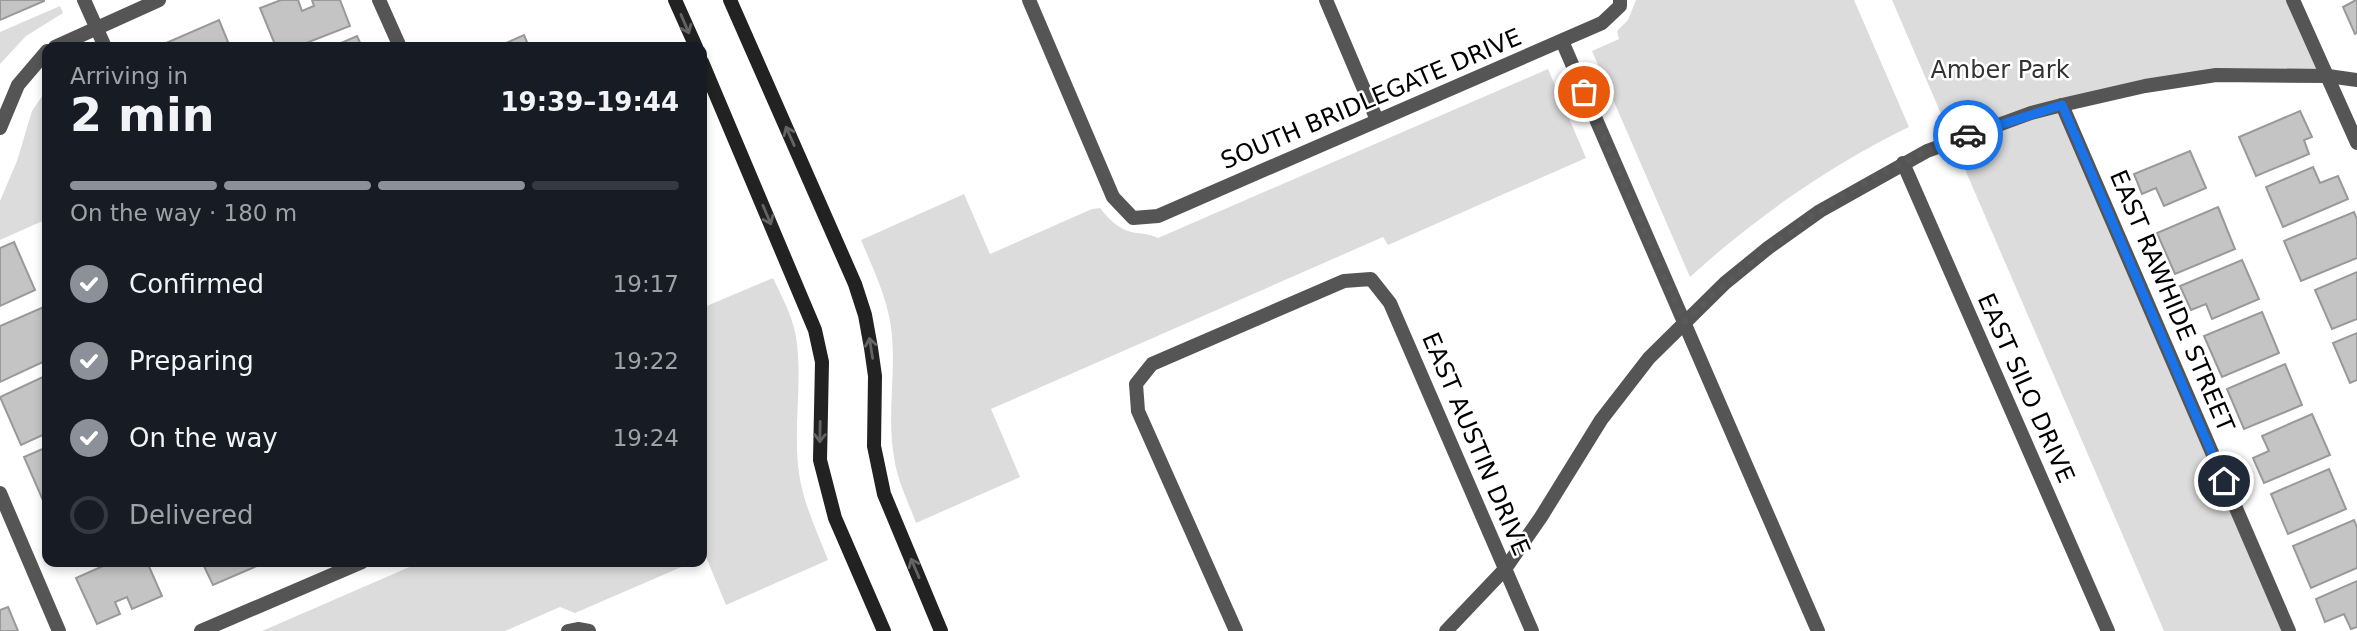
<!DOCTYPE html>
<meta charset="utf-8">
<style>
:root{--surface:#171b24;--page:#242831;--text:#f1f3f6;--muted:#9ea1a6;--line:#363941;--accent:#8c9099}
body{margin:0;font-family:"DejaVu Sans",sans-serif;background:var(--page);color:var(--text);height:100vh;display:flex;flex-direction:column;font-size:26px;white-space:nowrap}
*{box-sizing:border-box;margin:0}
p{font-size:23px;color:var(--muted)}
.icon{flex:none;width:38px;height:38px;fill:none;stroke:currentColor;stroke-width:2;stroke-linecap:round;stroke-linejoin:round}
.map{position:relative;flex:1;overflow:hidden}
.details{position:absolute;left:42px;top:42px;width:665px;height:525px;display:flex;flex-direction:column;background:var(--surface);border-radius:14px;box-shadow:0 4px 10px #0003}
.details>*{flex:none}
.pin{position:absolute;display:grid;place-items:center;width:60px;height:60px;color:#fff;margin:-30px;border:4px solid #fff;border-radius:50%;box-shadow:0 2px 7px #0007}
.courier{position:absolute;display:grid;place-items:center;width:70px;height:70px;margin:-35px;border:5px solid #1a73e8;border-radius:50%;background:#fff;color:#222;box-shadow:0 2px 9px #0007}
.headline em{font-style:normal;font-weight:800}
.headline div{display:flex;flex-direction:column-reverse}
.headline{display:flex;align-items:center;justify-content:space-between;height:119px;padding:0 28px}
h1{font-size:46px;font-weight:800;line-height:52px}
.bar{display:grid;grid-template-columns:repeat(4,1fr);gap:10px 7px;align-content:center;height:84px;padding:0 28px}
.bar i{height:9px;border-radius:5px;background:var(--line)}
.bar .current{background:var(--accent)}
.bar p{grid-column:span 4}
ol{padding:0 28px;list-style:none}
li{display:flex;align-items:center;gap:21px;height:77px}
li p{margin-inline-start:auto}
li .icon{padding:7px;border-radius:50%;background:var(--accent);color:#fff;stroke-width:4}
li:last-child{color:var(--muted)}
li i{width:38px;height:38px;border:4px solid var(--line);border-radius:50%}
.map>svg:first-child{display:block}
.green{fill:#dcdcdc}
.building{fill:#c4c4c4;stroke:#999;stroke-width:2}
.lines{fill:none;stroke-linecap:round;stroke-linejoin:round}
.street{stroke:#555;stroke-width:14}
.secondary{stroke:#222;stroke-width:14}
.oneway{stroke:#646464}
.done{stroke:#595959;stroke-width:7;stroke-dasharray:0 12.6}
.route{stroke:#1a73e8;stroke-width:9}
.labels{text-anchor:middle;stroke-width:5;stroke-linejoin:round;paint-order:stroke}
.park-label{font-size:24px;fill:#333;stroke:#fff}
.street-label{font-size:24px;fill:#000;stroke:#fff}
</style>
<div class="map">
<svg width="2357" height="631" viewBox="0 0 2357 631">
<rect width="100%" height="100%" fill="#fff"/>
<!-- green -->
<g class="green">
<path d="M1636,0H1854L1909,127C1829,166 1756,217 1690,277L1592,51L1619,39L1617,31L1628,20Z"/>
<polygon points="1892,0 2293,0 2328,76 2216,75 2063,104 2289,631 2164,631"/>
<polygon points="60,6 63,13 26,36 0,64 0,32"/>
<path d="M1548,69L1586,158L1388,245L1383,237L991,409L1020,477L916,523C908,501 897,480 894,457C886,412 898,366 890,321C885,293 872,266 861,240L964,194L990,254L1092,209L1100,208C1108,218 1117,228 1131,232C1141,234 1148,233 1158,238Z"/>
<polygon points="47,89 47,219 0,240 0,201 17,161 32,111"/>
<path d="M773,278C783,299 795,321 797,344C802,387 793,430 799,473C803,503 817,531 828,560L726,605L706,557L702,558V308Z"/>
<polygon points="421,562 693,562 575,613 560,607 505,631 262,631"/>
</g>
<!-- building -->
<g class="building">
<polygon points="0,0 44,0 44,1 0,20"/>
<polygon points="281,0 298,0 302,11 314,6 312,0 340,0 350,26 296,47 276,47 260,8"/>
<polygon points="2356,0 2357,0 2357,33 2355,34 2343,7"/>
<polygon points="219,20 230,47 157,47"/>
<polygon points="524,35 529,47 497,47"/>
<polygon points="357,36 362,47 332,47"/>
<polygon points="2300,111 2312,137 2304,140 2309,154 2256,176 2239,137"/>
<polygon points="2190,151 2206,188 2164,206 2156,188 2142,194 2134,174"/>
<polygon points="2313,167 2320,183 2338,176 2348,199 2283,227 2266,187"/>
<polygon points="2218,207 2235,249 2175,274 2157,233"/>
<polygon points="2354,212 2357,219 2357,258 2301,281 2284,241"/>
<polygon points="14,242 35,290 0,306 0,248"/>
<polygon points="2242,260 2259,299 2212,319 2206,304 2191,310 2180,286"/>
<polygon points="2357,272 2357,319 2332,329 2315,290"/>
<polygon points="46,306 47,360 0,382 0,326"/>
<polygon points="2262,312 2279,353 2222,377 2204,336"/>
<polygon points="2357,333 2357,380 2350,383 2333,343"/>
<polygon points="2285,364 2302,405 2244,429 2227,389"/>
<polygon points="47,375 47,433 21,445 0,397"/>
<polygon points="2312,414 2330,455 2264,483 2253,458 2269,451 2262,436"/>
<polygon points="47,447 47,504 45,505 24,457"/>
<polygon points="2329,469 2346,509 2288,534 2271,494"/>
<polygon points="2354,520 2357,527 2357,568 2311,588 2293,546"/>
<polygon points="112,562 147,562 162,596 132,609 127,597 115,602 120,614 97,624 76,578"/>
<polygon points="202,562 266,562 213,585"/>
<polygon points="2357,581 2357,627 2351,629 2344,614 2325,622 2316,599"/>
<polygon points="8,607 18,631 0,631 0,610"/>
</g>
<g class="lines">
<!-- street -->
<g class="street">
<polyline points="84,0 105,47"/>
<polyline points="379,0 400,47"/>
<polyline points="1029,0 1113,197 1133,218 1158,216 1602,23 1620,6 1620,0"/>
<polyline points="1326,0 1377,120"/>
<polyline points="2293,0 2357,143"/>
<polyline points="1562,41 1818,631"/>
<polyline points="55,47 159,0"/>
<polyline points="2062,105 2289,631"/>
<polyline points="0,128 18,85 47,51"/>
<polyline points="1903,163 2108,631"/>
<polyline points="0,493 59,631"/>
<polyline points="201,631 362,562"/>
<polyline points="568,631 578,629 589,631"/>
<polyline points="1236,631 1138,411 1136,384 1152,364 1344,281 1371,279 1390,303 1532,631"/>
<polyline points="1446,631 1505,569 1541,517 1601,420 1649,358 1725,283 1768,248 1820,211 1927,151 2031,113 2062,105 2145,86 2216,75 2328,76 2357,80"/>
</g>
<!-- secondary -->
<g class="secondary">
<polyline points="675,0 696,47"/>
<polyline points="730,0 855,284 865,315 871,348 875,376 874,446 884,494 941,631"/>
<polyline points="702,62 815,330 822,362 820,460 835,518 884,631"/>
</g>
</g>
<!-- one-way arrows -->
<defs><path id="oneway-shaft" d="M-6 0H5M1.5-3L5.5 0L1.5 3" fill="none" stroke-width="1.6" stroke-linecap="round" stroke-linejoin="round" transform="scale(1.75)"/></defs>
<g class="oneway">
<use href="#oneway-shaft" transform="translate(685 24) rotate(67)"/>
<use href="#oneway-shaft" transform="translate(790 136) rotate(-114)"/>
<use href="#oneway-shaft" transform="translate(767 215) rotate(67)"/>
<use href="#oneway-shaft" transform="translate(871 348) rotate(-99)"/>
<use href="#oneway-shaft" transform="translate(820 432) rotate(91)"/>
<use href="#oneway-shaft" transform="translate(915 568) rotate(-113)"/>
</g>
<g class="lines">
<!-- done -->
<path class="done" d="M1584,92L1684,322C1766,244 1860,173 1968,135"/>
<!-- route -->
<polyline class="route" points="1968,135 2062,105 2224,481"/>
</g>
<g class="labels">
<!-- park labels -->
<g class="park-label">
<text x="2000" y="78">Amber Park</text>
</g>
<!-- street labels -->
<g class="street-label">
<text transform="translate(1371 99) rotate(-23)" y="8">SOUTH BRIDLEGATE DRIVE</text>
<text transform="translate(2172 301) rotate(67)" y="8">EAST RAWHIDE STREET</text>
<text transform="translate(2026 388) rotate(66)" y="8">EAST SILO DRIVE</text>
<text transform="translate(1476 444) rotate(67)" y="8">EAST AUSTIN DRIVE</text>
</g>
</g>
</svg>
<div class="pin" style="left:1584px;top:92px;background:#ea580c"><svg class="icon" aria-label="bag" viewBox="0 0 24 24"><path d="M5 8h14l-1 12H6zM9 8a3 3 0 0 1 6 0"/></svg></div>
<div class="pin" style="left:2224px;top:481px;background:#1f2937"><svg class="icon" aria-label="home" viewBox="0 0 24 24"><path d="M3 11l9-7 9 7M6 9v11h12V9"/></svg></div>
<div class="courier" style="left:1968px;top:135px"><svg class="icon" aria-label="car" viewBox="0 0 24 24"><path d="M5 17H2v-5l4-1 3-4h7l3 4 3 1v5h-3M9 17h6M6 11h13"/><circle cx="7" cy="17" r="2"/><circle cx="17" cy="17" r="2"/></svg></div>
<section class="details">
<div class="headline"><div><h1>2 min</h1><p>Arriving in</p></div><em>19:39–19:44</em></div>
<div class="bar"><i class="current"></i><i class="current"></i><i class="current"></i><i></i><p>On the way · 180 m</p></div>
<ol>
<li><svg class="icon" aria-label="check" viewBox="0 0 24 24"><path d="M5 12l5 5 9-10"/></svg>Confirmed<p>19:17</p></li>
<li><svg class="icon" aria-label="check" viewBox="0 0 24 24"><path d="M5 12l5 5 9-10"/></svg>Preparing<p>19:22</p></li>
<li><svg class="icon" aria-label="check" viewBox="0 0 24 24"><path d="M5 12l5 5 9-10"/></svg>On the way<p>19:24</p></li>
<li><i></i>Delivered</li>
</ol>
</section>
</div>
